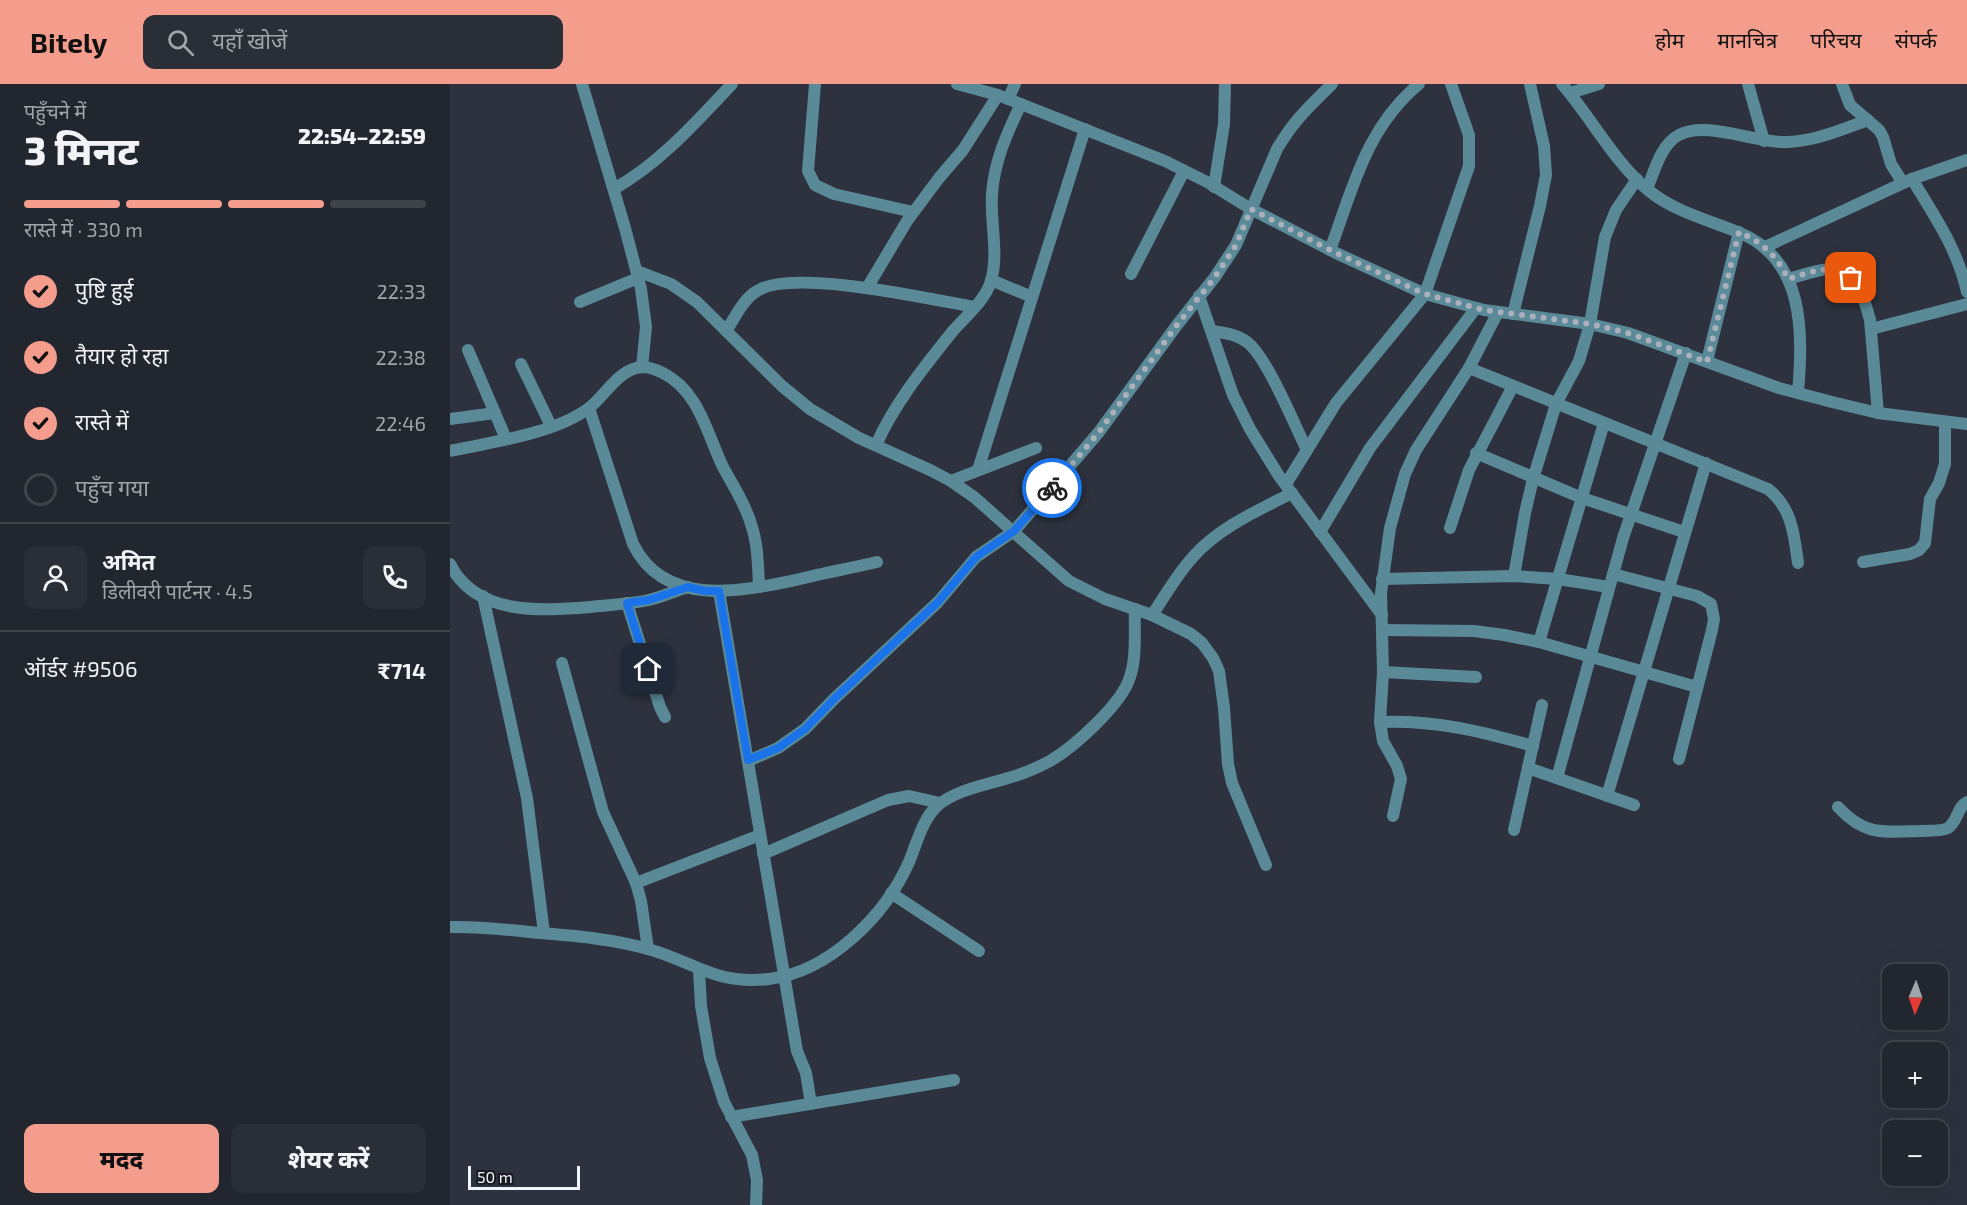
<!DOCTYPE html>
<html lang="hi">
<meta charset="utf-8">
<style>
:root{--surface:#22262e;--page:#2a2e36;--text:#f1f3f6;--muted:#a2a5aa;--line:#3f434a;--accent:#f49d8d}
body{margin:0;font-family:"Exo 2","Noto Sans Devanagari",sans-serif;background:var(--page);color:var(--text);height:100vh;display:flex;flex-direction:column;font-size:22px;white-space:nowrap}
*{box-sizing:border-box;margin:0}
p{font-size:20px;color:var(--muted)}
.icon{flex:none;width:33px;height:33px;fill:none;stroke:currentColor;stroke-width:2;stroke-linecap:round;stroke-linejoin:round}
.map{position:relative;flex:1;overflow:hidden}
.details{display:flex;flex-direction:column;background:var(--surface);width:450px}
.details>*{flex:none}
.needle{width:39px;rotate:182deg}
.tools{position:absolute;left:1432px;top:880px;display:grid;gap:12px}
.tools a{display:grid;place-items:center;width:66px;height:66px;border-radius:12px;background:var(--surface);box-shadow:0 6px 24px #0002,0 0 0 2px var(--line);font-size:30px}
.scale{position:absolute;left:18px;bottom:15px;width:112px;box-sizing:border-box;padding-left:6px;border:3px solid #f1f4fc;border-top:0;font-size:16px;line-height:21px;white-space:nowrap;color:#f1f4fc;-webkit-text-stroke:4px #181a20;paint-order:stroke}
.pin{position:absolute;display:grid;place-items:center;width:51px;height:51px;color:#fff;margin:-26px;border-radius:12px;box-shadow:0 3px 9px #0006}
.courier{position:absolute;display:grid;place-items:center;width:60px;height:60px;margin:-30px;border:4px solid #1a73e8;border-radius:50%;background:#fff;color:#222;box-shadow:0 2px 8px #0007}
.head em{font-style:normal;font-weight:800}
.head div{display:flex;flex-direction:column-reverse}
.head{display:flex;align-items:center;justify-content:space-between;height:102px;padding:0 24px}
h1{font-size:39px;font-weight:800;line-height:45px}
.bar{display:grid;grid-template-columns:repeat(4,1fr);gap:9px 6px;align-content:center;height:72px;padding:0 24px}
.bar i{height:8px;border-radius:4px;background:var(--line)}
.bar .selected{background:var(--accent)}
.bar p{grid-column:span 4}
.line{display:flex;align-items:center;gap:15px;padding:0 24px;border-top:2px solid var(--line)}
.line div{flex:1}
.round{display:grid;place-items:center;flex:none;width:63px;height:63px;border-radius:12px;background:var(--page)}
ol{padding:0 24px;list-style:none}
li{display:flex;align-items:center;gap:18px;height:66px}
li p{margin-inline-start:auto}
li .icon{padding:6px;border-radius:50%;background:var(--accent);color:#111;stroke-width:4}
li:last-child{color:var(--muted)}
li i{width:33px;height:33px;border:3px solid var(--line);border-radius:50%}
.primary-button{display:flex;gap:12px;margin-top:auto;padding:12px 24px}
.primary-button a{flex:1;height:69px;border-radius:12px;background:var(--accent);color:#111;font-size:24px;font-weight:800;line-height:69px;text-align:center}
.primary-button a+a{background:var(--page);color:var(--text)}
header{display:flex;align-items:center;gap:36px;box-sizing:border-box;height:84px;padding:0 30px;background:var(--accent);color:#111}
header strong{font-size:28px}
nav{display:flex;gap:33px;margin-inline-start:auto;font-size:21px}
.search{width:420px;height:54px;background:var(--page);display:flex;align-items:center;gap:15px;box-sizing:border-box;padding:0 21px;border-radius:12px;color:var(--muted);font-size:22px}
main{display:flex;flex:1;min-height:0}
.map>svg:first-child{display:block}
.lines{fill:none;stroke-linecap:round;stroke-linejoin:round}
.street{stroke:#5a8a98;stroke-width:12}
.done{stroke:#acb0ba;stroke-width:6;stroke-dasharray:0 10.8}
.route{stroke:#1a73e8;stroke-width:8}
</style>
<header>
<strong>Bitely</strong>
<div class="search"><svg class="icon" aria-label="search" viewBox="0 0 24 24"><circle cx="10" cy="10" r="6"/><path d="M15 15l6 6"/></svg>यहाँ खोजें</div>
<nav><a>होम</a><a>मानचित्र</a><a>परिचय</a><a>संपर्क</a></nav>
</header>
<main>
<section class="details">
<div class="head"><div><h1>3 मिनट</h1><p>पहुँचने में</p></div><em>22:54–22:59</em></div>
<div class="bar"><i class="selected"></i><i class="selected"></i><i class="selected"></i><i></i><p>रास्ते में · 330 m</p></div>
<ol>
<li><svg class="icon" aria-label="check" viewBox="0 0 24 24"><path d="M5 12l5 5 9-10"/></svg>पुष्टि हुई<p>22:33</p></li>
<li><svg class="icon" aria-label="check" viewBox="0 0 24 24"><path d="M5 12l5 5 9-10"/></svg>तैयार हो रहा<p>22:38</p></li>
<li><svg class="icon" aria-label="check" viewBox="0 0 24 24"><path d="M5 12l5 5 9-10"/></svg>रास्ते में<p>22:46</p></li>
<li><i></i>पहुँच गया</li>
</ol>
<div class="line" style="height:108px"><a class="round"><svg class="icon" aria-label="person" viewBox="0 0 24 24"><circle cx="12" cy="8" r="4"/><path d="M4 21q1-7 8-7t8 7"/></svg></a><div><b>अमित</b><p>डिलीवरी पार्टनर · 4.5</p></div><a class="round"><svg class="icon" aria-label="phone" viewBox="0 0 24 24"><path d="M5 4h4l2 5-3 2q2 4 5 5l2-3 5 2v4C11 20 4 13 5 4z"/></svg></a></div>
<div class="line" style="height:78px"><div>ऑर्डर #9506</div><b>₹714</b></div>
<div class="primary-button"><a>मदद</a><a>शेयर करें</a></div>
</section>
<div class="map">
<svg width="1517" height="1121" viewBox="0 0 1517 1121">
<rect width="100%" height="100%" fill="#2d323e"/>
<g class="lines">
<!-- street -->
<g class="street">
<polyline points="132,0 175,144 191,205 196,243 192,283"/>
<polyline points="365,0 358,87 365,101 384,110 463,128"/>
<polyline points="507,0 548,11 715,77 757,98 801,125 886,169 975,210 1034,226 1140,240 1178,249 1329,304 1382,318 1428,329 1517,340"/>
<path d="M1112,0C1141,33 1164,78 1198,106C1223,127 1258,136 1288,148C1355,175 1353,248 1348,309"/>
<polyline points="1298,0 1314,57"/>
<polyline points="1392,0 1400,21 1429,46 1433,53 1441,80 1453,99"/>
<polyline points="1120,9 1149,0"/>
<polyline points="558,15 565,0"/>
<path d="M1462,95C1484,131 1508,166 1517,208"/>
<polyline points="764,103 774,40 775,0"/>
<path d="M164,105C211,78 245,39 282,0"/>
<path d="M1197,105C1204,88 1211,60 1229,51C1257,36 1307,60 1338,58C1366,57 1393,45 1418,36"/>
<polyline points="1315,163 1462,95 1517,76"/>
<path d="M880,166C903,104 916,44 969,0"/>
<polyline points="187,187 221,200 247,218 332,302 360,325 409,354 480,386 501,397 524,413 619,497 655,515 702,531 741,550 752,559 763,574 769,587 774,624 778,680 782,699 816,781"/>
<polyline points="681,190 734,87"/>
<path d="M1338,195C1351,192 1365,186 1379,185C1405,183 1415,216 1420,236L1428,329"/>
<polyline points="541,196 582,213"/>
<polyline points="417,204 457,137 489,94 513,66 548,11"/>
<polyline points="749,212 783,311 800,345 829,392 932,531"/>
<polyline points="130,218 188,194"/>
<polyline points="1063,230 1090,122 1096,91 1094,62 1080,0"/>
<polyline points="1421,245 1517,220"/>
<path d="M276,247C285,234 293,215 307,207C342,184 480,215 524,223"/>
<path d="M762,247C774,249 787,250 797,258C817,273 844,340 857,366"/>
<polyline points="18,266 56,355"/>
<polyline points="1257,277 1289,148"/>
<polyline points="71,280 101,342"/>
<path d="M1019,284L1318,405C1342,424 1344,450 1348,479"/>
<path d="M139,324L183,460C215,525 293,507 350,495C375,489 401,484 427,478"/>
<polyline points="0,335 45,329"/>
<path d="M426,361C444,320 474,283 502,248C515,233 535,217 541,197C549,170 540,138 542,110C544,78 557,49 571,20"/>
<path d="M0,367C42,358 104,350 139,324C156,311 168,285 192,283C199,283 207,286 213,289C249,307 257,350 273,383C283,402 295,419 301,440C308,460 308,482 309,503"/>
<polyline points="1026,369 1132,414 1234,448"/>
<polyline points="528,386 635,45"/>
<polyline points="501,397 586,364"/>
<polyline points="836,400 886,319 975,210 1019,82 1019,51 1001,0"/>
<polyline points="1000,444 1019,386 1063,302"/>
<polyline points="870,448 920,364 1026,224"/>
<polyline points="1413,478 1460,470 1469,466 1475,459 1480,415 1489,399 1495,380 1495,338"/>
<path d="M0,480C26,532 91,527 140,523C159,521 180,520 199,516C212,513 225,507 238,503"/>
<polyline points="1163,490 1247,512 1261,520 1264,535 1262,546 1229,675"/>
<polyline points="1064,492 1075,429 1083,395 1106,320 1129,277 1140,240 1155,153 1166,126 1187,95"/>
<polyline points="932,495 1064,492 1108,495 1159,503"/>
<polyline points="269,507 347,967 356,989 361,1020"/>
<polyline points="33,512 77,714 94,849"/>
<polyline points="177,519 210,623 215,633"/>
<path d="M702,531C715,512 726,492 742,474C768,444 807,427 842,409"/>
<polyline points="933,546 1024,547 1054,551 1089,558 1247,603"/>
<polyline points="1089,558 1154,339"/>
<polyline points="112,579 153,728 186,799 191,817 198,865"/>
<polyline points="933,588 1026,593"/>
<path d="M930,638C985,636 1030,647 1083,662"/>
<path d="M298,677L328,664L355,645L384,615L488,518L526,473L564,447L590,417L649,348L727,241L765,193L786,161L827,65C844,36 859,23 882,0"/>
<polyline points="1078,684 1184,721"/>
<polyline points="1107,694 1173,454 1236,269"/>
<polyline points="1157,712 1256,379"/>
<path d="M1388,723C1415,752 1432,748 1470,747C1478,746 1490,748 1498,744C1508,737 1507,723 1517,718"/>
<polyline points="943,732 951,695 947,682 933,657 930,638 933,588 931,509 940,444 955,390 966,366 1019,284 1048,228"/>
<polyline points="1064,746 1092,621"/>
<polyline points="313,770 438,716 459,712 490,719"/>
<polyline points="186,799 310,751"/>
<polyline points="441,809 529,867"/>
<path d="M0,843C30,842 60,846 90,849C126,852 163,855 198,865C245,878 264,901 319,895C379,888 435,832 459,778C467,759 472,736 487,722C505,706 536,701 558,694C573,690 587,684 600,677C624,663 672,620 680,593C687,572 684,547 685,525"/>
<polyline points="249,886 251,922 260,974 274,1018 302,1071 307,1096 306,1121"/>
<polyline points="281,1033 504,996"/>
</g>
</g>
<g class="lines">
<!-- done -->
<path class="done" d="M602,404L649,348L727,241L765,193L786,161L801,125L886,169L975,210L1034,226L1140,240L1178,249L1257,278L1289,148C1313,159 1327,172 1338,195C1359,189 1381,178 1401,194"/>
<!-- route -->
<polyline class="route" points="198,585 177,519 199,516 238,503 255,507 269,507 298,676 328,664 355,645 384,615 488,518 526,473 564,447 602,404"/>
</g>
</svg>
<div class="tools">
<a><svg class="needle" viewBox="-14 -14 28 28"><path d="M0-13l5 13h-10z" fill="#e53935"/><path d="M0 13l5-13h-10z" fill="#a2a5aa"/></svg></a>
<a>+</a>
<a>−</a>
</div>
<div class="scale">50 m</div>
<div class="pin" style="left:1401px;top:194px;background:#ea580c"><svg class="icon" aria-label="bag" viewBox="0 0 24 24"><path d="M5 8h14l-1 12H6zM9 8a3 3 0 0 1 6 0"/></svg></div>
<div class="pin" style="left:198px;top:585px;background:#1f2937"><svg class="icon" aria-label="home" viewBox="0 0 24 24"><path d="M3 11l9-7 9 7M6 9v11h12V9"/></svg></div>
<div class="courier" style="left:602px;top:404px"><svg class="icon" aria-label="bike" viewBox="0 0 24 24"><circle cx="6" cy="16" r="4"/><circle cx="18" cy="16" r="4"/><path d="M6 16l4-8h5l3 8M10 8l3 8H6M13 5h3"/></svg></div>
</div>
</main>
